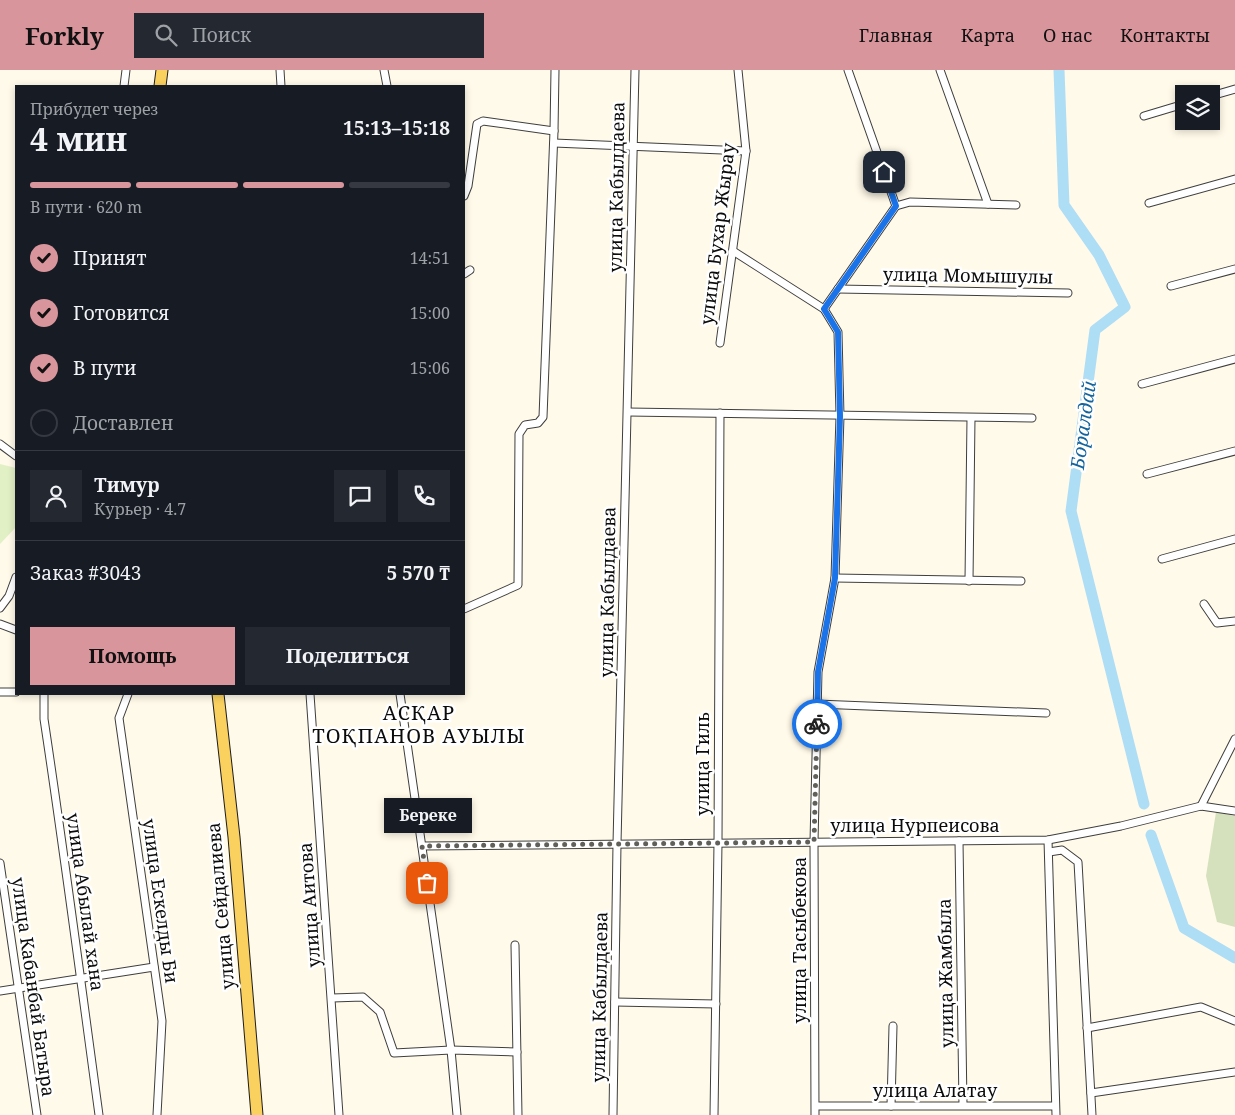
<!DOCTYPE html>
<html lang="ru">
<meta charset="utf-8">
<style>
:root{--surface:#171b24;--page:#242831;--text:#f1f3f6;--muted:#9ea1a6;--line:#363941;--accent:#d9959c}
body{margin:0;font-family:"Noto Serif",serif;background:var(--page);color:var(--text);height:100vh;display:flex;flex-direction:column;font-size:19px;white-space:nowrap}
*{box-sizing:border-box;margin:0}
p{font-size:16px;color:var(--muted)}
.icon{flex:none;width:28px;height:28px;fill:none;stroke:currentColor;stroke-width:2;stroke-linecap:round;stroke-linejoin:round}
.map{position:relative;flex:1;overflow:hidden}
.drawer{position:absolute;left:15px;top:15px;width:450px;height:610px;display:flex;flex-direction:column;background:var(--surface);border-radius:0px;box-shadow:0 2px 8px #0003}
.drawer>*{flex:none}
.controls{position:absolute;left:1175px;top:15px;display:grid;gap:10px}
.controls a{display:grid;place-items:center;width:45px;height:45px;border-radius:0px;background:var(--surface);box-shadow:0 2px 8px #0003;font-size:25px}
.pin{position:absolute;display:grid;place-items:center;width:42px;height:42px;color:#fff;margin:-21px;border-radius:10px;box-shadow:0 2px 8px #0006}
.courier{position:absolute;display:grid;place-items:center;width:50px;height:50px;margin:-25px;border:4px solid #1a73e8;border-radius:50%;background:#fff;color:#222;box-shadow:0 1px 6px #0007}
.bubble{position:absolute;height:35px;border-radius:0px;background:var(--surface);box-shadow:0 2px 8px #0003;font-size:16px;font-weight:700;line-height:35px;text-align:center}
.overview em{font-style:normal;font-weight:700}
.overview div{display:flex;flex-direction:column-reverse}
.overview{display:flex;align-items:center;justify-content:space-between;height:85px;padding:0 15px}
h1{font-size:32px;font-weight:700;line-height:38px}
.bar{display:grid;grid-template-columns:repeat(4,1fr);gap:8px 5px;align-content:center;height:60px;padding:0 15px}
.bar i{height:6px;border-radius:4px;background:var(--line)}
.bar .current{background:var(--accent)}
.bar p{grid-column:span 4}
.line{display:flex;align-items:center;gap:12px;padding:0 15px;border-top:1px solid var(--line)}
.line div{flex:1}
.round{display:grid;place-items:center;flex:none;width:52px;height:52px;border-radius:0px;background:var(--page)}
ol{padding:0 15px;list-style:none}
li{display:flex;align-items:center;gap:15px;height:55px}
li p{margin-inline-start:auto}
li .icon{padding:5px;border-radius:50%;background:var(--accent);color:#111;stroke-width:4}
li:last-child{color:var(--muted)}
li i{width:28px;height:28px;border:2px solid var(--line);border-radius:50%}
.cta{display:flex;gap:10px;margin-top:auto;padding:10px 15px}
.cta a{flex:1;height:58px;border-radius:0px;background:var(--accent);color:#111;font-size:20px;font-weight:700;line-height:58px;text-align:center}
.cta a+a{background:var(--page);color:var(--text)}
header{display:flex;align-items:center;gap:30px;box-sizing:border-box;height:70px;padding:0 25px;background:var(--accent);color:#111}
header strong{font-size:24px}
nav{display:flex;gap:28px;margin-inline-start:auto;font-size:18px}
.search{width:350px;height:45px;background:var(--page);display:flex;align-items:center;gap:12px;box-sizing:border-box;padding:0 18px;border-radius:0px;color:var(--muted);font-size:19px}
.map>svg:first-child{display:block}
.cemetery{fill:#d5e0bc}
.pitch{fill:#e2f0c5}
.lines{fill:none;stroke-linecap:round;stroke-linejoin:round}
.river{stroke:#aeddf6;stroke-width:11}
.street-casing{stroke:#3e3e3e;stroke-width:9}
.primary-casing{stroke:#1c1c1c;stroke-width:13}
.street{stroke:#fff;stroke-width:7}
.primary{stroke:#fad15e;stroke-width:11}
.done{stroke:#605f59;stroke-width:5;stroke-dasharray:0 9}
.route{stroke:#1a73e8;stroke-width:6}
.labels{text-anchor:middle;stroke-width:5;stroke-linejoin:round;paint-order:stroke}
.street-label{font-size:18px;fill:#0b0b0b;stroke:#fff}
.water-label{font-size:19px;font-style:italic;fill:#14649d;stroke:#fff}
.quarter-label{font-size:20px;letter-spacing:1px;fill:#0b0b0b;stroke:#fff}
</style>
<header>
<strong>Forkly</strong>
<div class="search"><svg class="icon" aria-label="search" viewBox="0 0 24 24"><circle cx="10" cy="10" r="6"/><path d="M15 15l6 6"/></svg>Поиск</div>
<nav><a>Главная</a><a>Карта</a><a>О нас</a><a>Контакты</a></nav>
</header>
<div class="map">
<svg width="1235" height="1045" viewBox="0 0 1235 1045">
<rect width="100%" height="100%" fill="#fffae9"/>
<!-- cemetery -->
<polygon class="cemetery" points="1216,742 1235,746 1235,857 1217,852 1206,806"/>
<!-- pitch -->
<polygon class="pitch" points="0,394 16,398 16,457 0,474"/>
<g class="lines">
<!-- river -->
<g class="river">
<polyline points="1059,0 1064,135 1099,185 1125,237 1095,260 1071,441 1144,734"/>
<polyline points="1151,765 1184,858 1235,888"/>
</g>
<!-- street casing -->
<g class="street-casing">
<g id="street">
<polyline points="280,0 281,16"/>
<polyline points="384,0 387,16"/>
<polyline points="848,0 896,136"/>
<polyline points="940,0 988,134"/>
<polyline points="124,16 126,0"/>
<polyline points="1211,26 1235,19"/>
<polyline points="1144,46 1184,34"/>
<polyline points="554,73 746,81"/>
<polyline points="464,126 468,116 477,54 483,51 554,61"/>
<polyline points="1149,133 1235,109"/>
<polyline points="896,136 910,132 1016,135"/>
<polyline points="733,181 824,239 838,262 840,346 835,508 818,602 814,772 815,1045"/>
<polyline points="464,204 470,200"/>
<polyline points="1171,216 1235,199"/>
<polyline points="838,219 1068,223"/>
<polyline points="824,239 896,136"/>
<polyline points="720,273 746,81 738,0"/>
<polyline points="1142,314 1235,289"/>
<polyline points="628,342 1032,348"/>
<polyline points="0,374 16,386"/>
<polyline points="1147,404 1235,381"/>
<polyline points="1162,489 1235,469"/>
<polyline points="835,508 1021,511"/>
<polyline points="969,511 971,348"/>
<polyline points="1204,534 1217,553 1235,551"/>
<polyline points="0,538 9,526 16,507"/>
<polyline points="464,539 518,515 519,364 525,355 538,353 543,347 554,61 555,0"/>
<polyline points="0,554 16,560"/>
<polyline points="0,622 16,622"/>
<path d="M44,624V649C64,781 81,913 99,1045"/>
<polyline points="128,624 119,648 162,951 157,1045"/>
<polyline points="310,624 339,1045"/>
<polyline points="400,624 451,980 457,1045"/>
<polyline points="817,634 1046,643"/>
<polyline points="1201,736 1235,669"/>
<polyline points="1048,770 1056,1045"/>
<polyline points="959,771 963,1035"/>
<polyline points="422,776 1048,770 1121,756 1201,736 1235,741"/>
<polyline points="1049,782 1062,780 1078,792 1092,1045"/>
<polyline points="0,793 37,1045"/>
<polyline points="515,875 518,1045"/>
<polyline points="0,921 154,897"/>
<polyline points="332,928 363,927 380,942 394,983 451,980 517,982"/>
<polyline points="615,932 716,934"/>
<polyline points="1087,958 1201,937 1235,951"/>
<polyline points="1091,1023 1235,1002"/>
<polyline points="816,1036 1055,1036"/>
<polyline points="891,1036 893,956"/>
<polyline points="613,1045 617,774 635,0"/>
<polyline points="714,1045 718,773 720,343"/>
</g>
</g>
<!-- primary casing -->
<g class="primary-casing">
<g id="primary">
<polyline points="160,16 162,0"/>
<polyline points="218,624 234,767 257,1045"/>
</g>
</g>
<!-- street -->
<use href="#street" class="street"/>
<!-- primary -->
<use href="#primary" class="primary"/>
</g>
<g class="lines">
<!-- done -->
<polyline class="done" points="427,813 422,776 814,772 817,654"/>
<!-- route -->
<polyline class="route" points="817,654 818,602 835,508 840,346 838,262 824,239 896,136 884,102"/>
</g>
<g class="labels">
<!-- street labels -->
<g class="street-label">
<text transform="translate(617 117) rotate(-89)" y="6">улица Кабылдаева</text>
<text transform="translate(718 164) rotate(-83)" y="6">улица Бухар Жырау</text>
<text transform="translate(968 206) rotate(1)" y="6">улица Момышулы</text>
<text transform="translate(608 522) rotate(-89)" y="6">улица Кабылдаева</text>
<text transform="translate(703 694) rotate(-90)" y="6">улица Гиль</text>
<text x="915" y="762">улица Нурпеисова</text>
<text transform="translate(160 831) rotate(82)" y="6">улица Ескелды Би</text>
<text transform="translate(85 832) rotate(82)" y="6">улица Абылай хана</text>
<text transform="translate(310 835) rotate(-94)" y="6">улица Аитова</text>
<text transform="translate(221 836) rotate(-95)" y="6">улица Сейдалиева</text>
<text transform="translate(800 870) rotate(-90)" y="6">улица Тасыбекова</text>
<text transform="translate(946 903) rotate(-91)" y="6">улица Жамбыла</text>
<text transform="translate(33 917) rotate(82)" y="6">улица Кабанбай Батыра</text>
<text transform="translate(600 927) rotate(-89)" y="6">улица Кабылдаева</text>
<text x="935" y="1027">улица Алатау</text>
</g>
<!-- water labels -->
<g class="water-label">
<text transform="translate(1083 355) rotate(-82)" y="7">Боралдай</text>
</g>
<!-- quarter labels -->
<g class="quarter-label">
<text x="419" y="650">АСҚАР<tspan x="419" dy="23">ТОҚПАНОВ АУЫЛЫ</tspan></text>
</g>
</g>
</svg>
<div class="controls">
<a><svg class="icon" aria-label="layers" viewBox="0 0 24 24"><path d="M12 4l9 5-9 5-9-5zM3 14l9 5 9-5"/></svg></a>
</div>
<div class="pin" style="left:427px;top:813px;background:#ea580c"><svg class="icon" aria-label="bag" viewBox="0 0 24 24"><path d="M5 8h14l-1 12H6zM9 8a3 3 0 0 1 6 0"/></svg></div>
<div class="pin" style="left:884px;top:102px;background:#1f2937"><svg class="icon" aria-label="home" viewBox="0 0 24 24"><path d="M3 11l9-7 9 7M6 9v11h12V9"/></svg></div>
<div class="courier" style="left:817px;top:654px"><svg class="icon" aria-label="bike" viewBox="0 0 24 24"><circle cx="6" cy="16" r="4"/><circle cx="18" cy="16" r="4"/><path d="M6 16l4-8h5l3 8M10 8l3 8H6M13 5h3"/></svg></div>
<div class="bubble" style="left:384px;top:728px;width:88px">Береке</div>
<section class="drawer">
<div class="overview"><div><h1>4 мин</h1><p>Прибудет через</p></div><em>15:13–15:18</em></div>
<div class="bar"><i class="current"></i><i class="current"></i><i class="current"></i><i></i><p>В пути · 620 m</p></div>
<ol>
<li><svg class="icon" aria-label="check" viewBox="0 0 24 24"><path d="M5 12l5 5 9-10"/></svg>Принят<p>14:51</p></li>
<li><svg class="icon" aria-label="check" viewBox="0 0 24 24"><path d="M5 12l5 5 9-10"/></svg>Готовится<p>15:00</p></li>
<li><svg class="icon" aria-label="check" viewBox="0 0 24 24"><path d="M5 12l5 5 9-10"/></svg>В пути<p>15:06</p></li>
<li><i></i>Доставлен</li>
</ol>
<div class="line" style="height:90px"><a class="round"><svg class="icon" aria-label="person" viewBox="0 0 24 24"><circle cx="12" cy="8" r="4"/><path d="M4 21q1-7 8-7t8 7"/></svg></a><div><b>Тимур</b><p>Курьер · 4.7</p></div><a class="round"><svg class="icon" aria-label="chat" viewBox="0 0 24 24"><path d="M4 5h16v11H9l-5 4z"/></svg></a><a class="round"><svg class="icon" aria-label="phone" viewBox="0 0 24 24"><path d="M5 4h4l2 5-3 2q2 4 5 5l2-3 5 2v4C11 20 4 13 5 4z"/></svg></a></div>
<div class="line" style="height:65px"><div>Заказ #3043</div><b>5 570 ₸</b></div>
<div class="cta"><a>Помощь</a><a>Поделиться</a></div>
</section>
</div>
